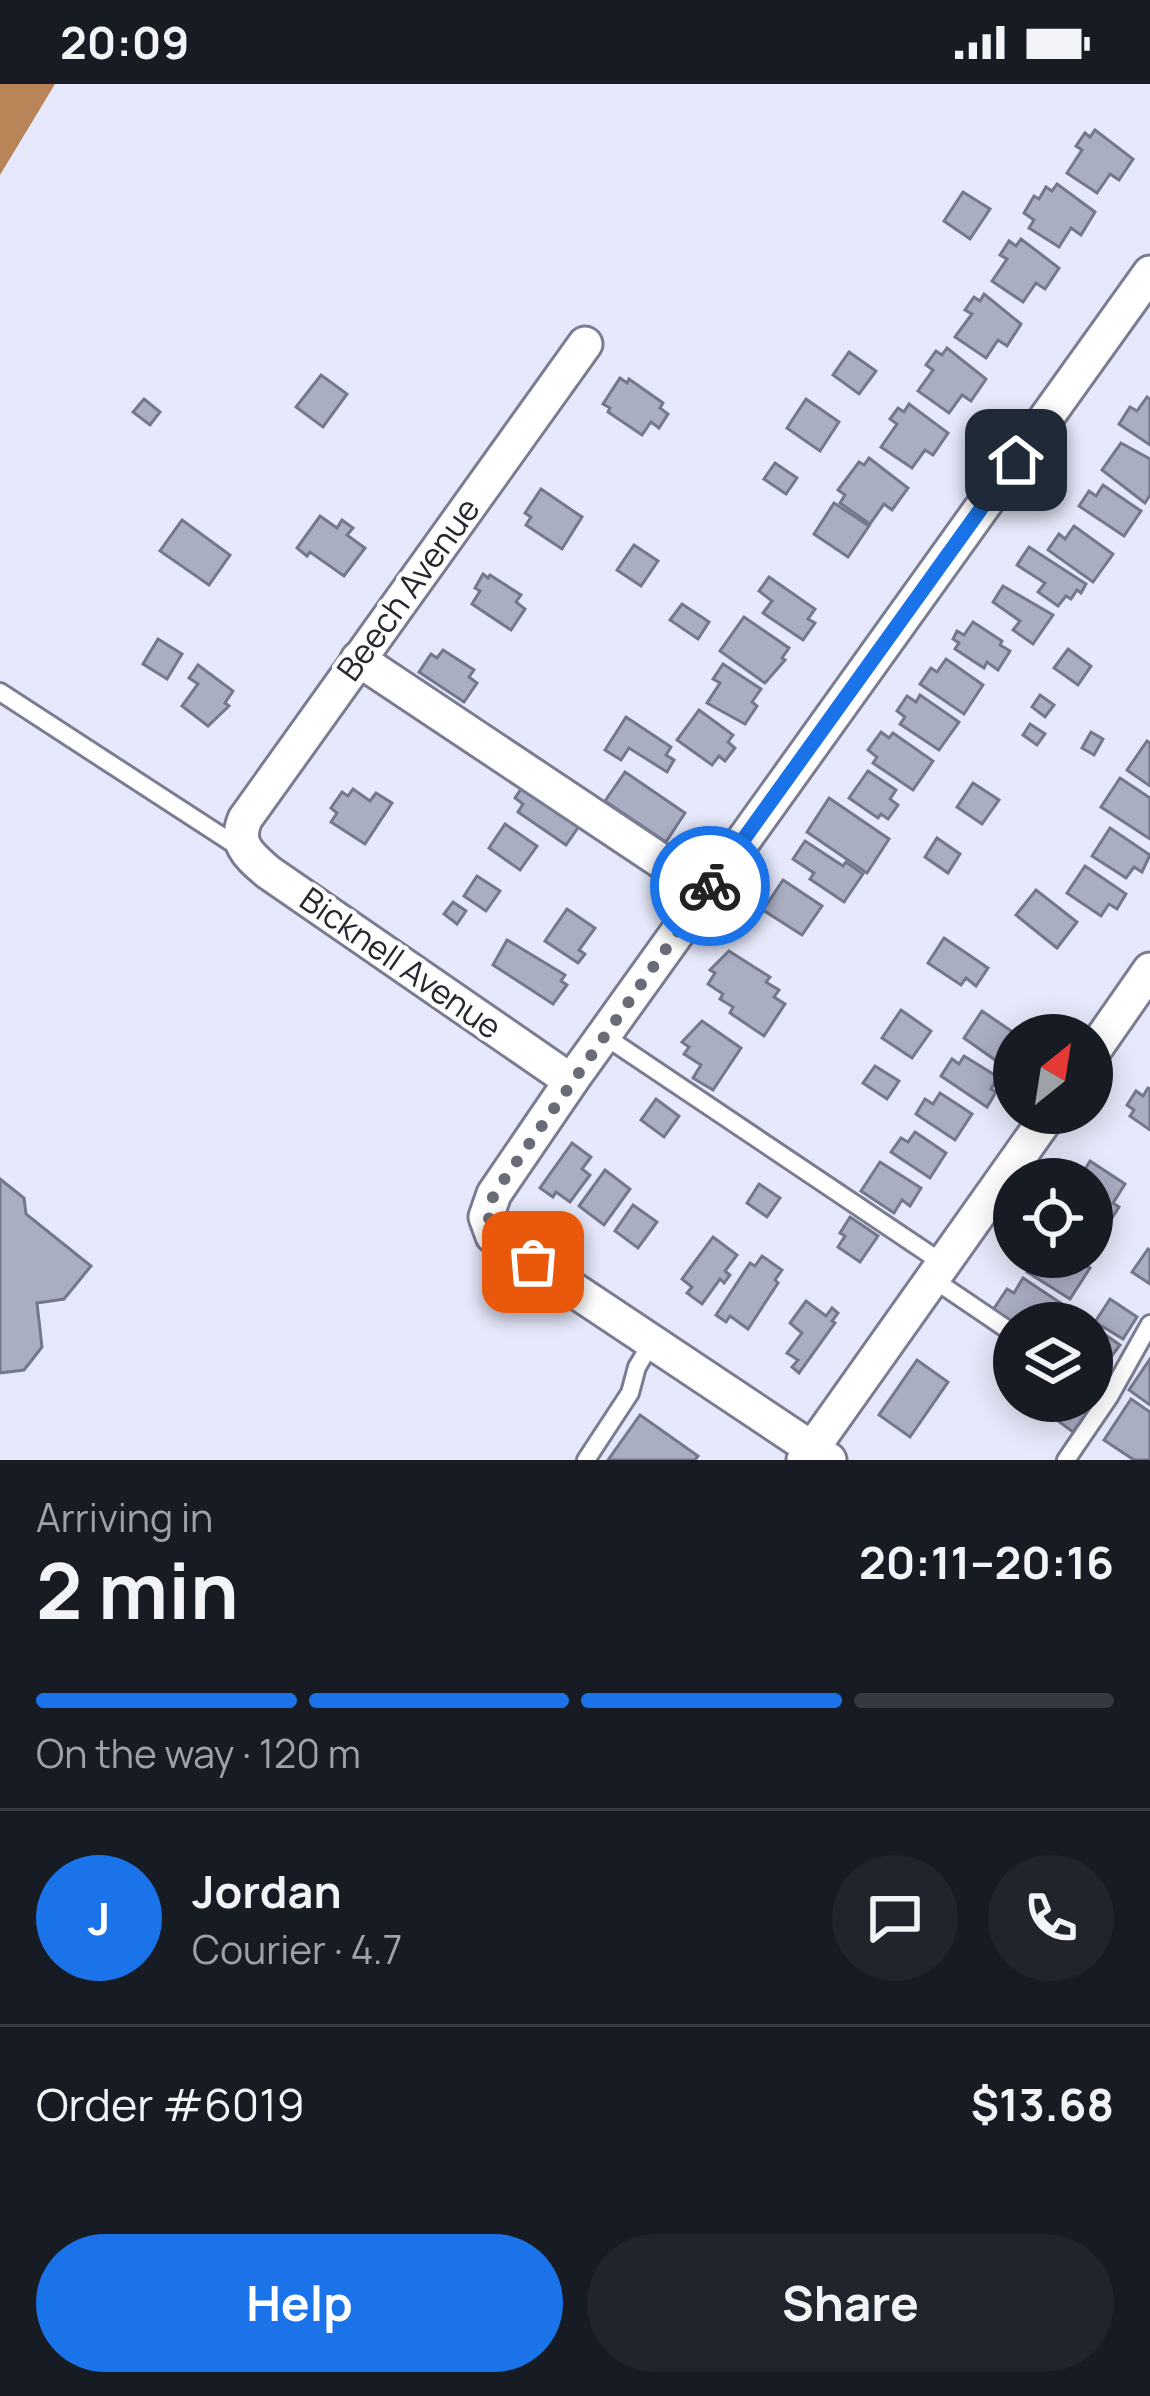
<!DOCTYPE html>
<meta charset="utf-8">
<style>
:root{--surface:#171b24;--page:#20242c;--text:#f1f3f6;--muted:#9ea1a6;--line:#363941;--accent:#1a73e8}
body{margin:0;font-family:Manrope,sans-serif;background:var(--page);color:var(--text);height:100vh;display:flex;flex-direction:column;font-size:45px;white-space:nowrap}
*{box-sizing:border-box;margin:0}
p{font-size:39px;color:var(--muted)}
.icon{flex:none;width:66px;height:66px;fill:none;stroke:currentColor;stroke-width:2;stroke-linecap:round;stroke-linejoin:round}
.map{position:relative;height:1376px;overflow:hidden}
.panel{display:flex;flex-direction:column;background:var(--surface);flex:1}
.panel>*{flex:none}
.needle{width:78px;rotate:30deg}
.controls{position:absolute;left:993px;top:930px;display:grid;gap:24px}
.controls a{display:grid;place-items:center;width:120px;height:120px;border-radius:50%;background:var(--surface);box-shadow:0 6px 30px #0003;font-size:60px}
.pin{position:absolute;display:grid;place-items:center;width:102px;height:102px;color:#fff;margin:-51px;border-radius:24px;box-shadow:0 6px 18px #0006}
.courier{position:absolute;display:grid;place-items:center;width:120px;height:120px;margin:-60px;border:9px solid #1a73e8;border-radius:50%;background:#fff;color:#222;box-shadow:0 3px 15px #0007}
.headline em{font-style:normal;font-weight:700}
.headline div{display:flex;flex-direction:column-reverse}
.headline{display:flex;align-items:center;justify-content:space-between;height:204px;padding:0 36px}
h1{font-size:78px;font-weight:700;line-height:90px}
.bar{display:grid;grid-template-columns:repeat(4,1fr);gap:18px 12px;align-content:center;height:144px;padding:0 36px}
.bar i{height:15px;border-radius:9px;background:var(--line)}
.bar .active{background:var(--accent)}
.bar p{grid-column:span 4}
.line{display:flex;align-items:center;gap:30px;padding:0 36px;border-top:3px solid var(--line)}
.line div{flex:1}
.round{display:grid;place-items:center;flex:none;width:126px;height:126px;border-radius:63px;background:var(--page)}
.primary-button{display:flex;gap:24px;margin-top:auto;padding:24px 36px}
.primary-button a{flex:1;height:138px;border-radius:72px;background:var(--accent);color:#fff;font-size:48px;font-weight:700;line-height:138px;text-align:center}
.primary-button a+a{background:var(--page);color:var(--text)}
.status{display:flex;justify-content:space-between;align-items:center;height:84px;padding:0 60px;background:var(--surface);direction:ltr}
.status svg{height:33px;fill:currentColor}
.map>svg:first-child{display:block}
.water{fill:#b98458}
.building{fill:#aaaec3;stroke:#74788c;stroke-width:3}
.lines{fill:none;stroke-linecap:round;stroke-linejoin:round}
.service-casing{stroke:#7a7d92;stroke-width:22}
.minor-casing{stroke:#7a7d92;stroke-width:39}
.service{stroke:#fff;stroke-width:16}
.minor{stroke:#fff;stroke-width:33}
.done{stroke:#696c77;stroke-width:12;stroke-dasharray:0 21.6}
.route{stroke:#1a73e8;stroke-width:15}
.labels{text-anchor:middle;stroke-width:9;stroke-linejoin:round;paint-order:stroke}
.street-label{font-size:33px;fill:#262830;stroke:#fff}
</style>
<div class="status"><b>20:09</b><svg viewBox="0 0 49 12"><path d="M0 12V9h3v3zM5 12V6h3v6zM10 12V3h3v9zM15 12V0h3v12zM26 1h20v11H26zM47 4h2v5h-2z"/></svg></div>
<div class="map">
<svg width="1150" height="1376" viewBox="0 0 1150 1376">
<rect width="100%" height="100%" fill="#e6e9fb"/>
<!-- water -->
<polygon class="water" points="0,0 55,0 0,91"/>
<!-- building -->
<g class="building">
<polygon points="1095,46 1133,75 1119,96 1110,90 1097,109 1067,89 1082,66 1076,62 1085,49 1090,53"/>
<polygon points="1057,100 1095,128 1081,151 1071,144 1059,163 1029,144 1034,136 1024,129 1034,112 1039,115 1046,103 1052,107"/>
<polygon points="963,108 990,125 970,155 944,137"/>
<polygon points="1021,155 1059,184 1045,205 1036,199 1023,218 992,197 1007,175 1000,171 1009,157 1016,162"/>
<polygon points="984,210 1021,240 1007,262 998,256 986,274 955,253 972,230 965,226 974,213 980,217"/>
<polygon points="947,264 986,295 971,317 962,311 949,329 918,307 933,286 926,281 936,267 942,271"/>
<polygon points="849,268 876,287 859,310 833,291"/>
<polygon points="321,291 347,310 323,343 296,323"/>
<polygon points="620,294 627,299 629,295 663,319 660,324 668,330 659,344 651,338 642,351 608,328 610,324 603,320"/>
<polygon points="1147,313 1150,315 1150,361 1119,340 1130,323 1137,327"/>
<polygon points="144,315 160,328 150,341 133,328"/>
<polygon points="806,315 839,338 820,367 787,344"/>
<polygon points="909,320 948,349 933,371 925,366 912,384 881,363 897,340 890,335 898,324 904,328"/>
<polygon points="1121,359 1150,375 1150,411 1145,419 1102,386"/>
<polygon points="869,374 908,404 892,426 884,420 870,440 840,419 845,411 838,406 859,378 864,381"/>
<polygon points="775,379 797,394 786,410 764,395"/>
<polygon points="1103,401 1141,427 1124,452 1079,422 1089,407 1096,412"/>
<polygon points="541,405 582,433 562,465 526,441 531,433 525,429"/>
<polygon points="834,419 869,442 848,473 814,450"/>
<polygon points="320,432 337,444 342,436 353,444 347,451 365,464 344,492 310,468 307,472 297,464"/>
<polygon points="182,436 230,471 209,501 160,467"/>
<polygon points="1074,442 1113,470 1093,498 1048,466 1059,450 1065,455"/>
<polygon points="634,461 658,477 641,502 617,486"/>
<polygon points="1029,463 1086,500 1081,509 1077,506 1071,515 1066,512 1058,522 1038,508 1045,499 1017,481"/>
<polygon points="483,490 488,494 490,491 521,511 516,518 525,525 511,546 472,520 480,507 475,504"/>
<polygon points="769,493 815,525 808,535 815,539 803,556 763,529 772,517 759,507"/>
<polygon points="1003,502 1053,531 1033,560 1013,546 1020,537 993,518"/>
<polygon points="682,520 709,538 698,555 670,536"/>
<polygon points="744,533 789,564 782,574 785,576 765,599 720,567"/>
<polygon points="973,538 1002,557 1000,561 1010,567 998,586 987,578 984,584 955,565 959,559 953,555 957,547 964,551"/>
<polygon points="158,555 182,570 167,595 143,580"/>
<polygon points="1068,565 1091,582 1078,601 1054,584"/>
<polygon points="443,566 474,586 469,593 477,599 464,618 419,588 431,570 437,574"/>
<polygon points="946,575 983,601 964,630 920,600 931,584 937,588"/>
<polygon points="723,580 761,605 752,618 757,622 745,640 707,619 720,599 713,595"/>
<polygon points="198,581 233,607 225,619 229,622 208,642 182,622 198,600 189,594"/>
<polygon points="920,611 959,638 939,666 900,640 905,633 897,627 907,612 916,618"/>
<polygon points="1040,611 1054,621 1045,633 1032,623"/>
<polygon points="699,626 733,651 728,658 735,664 725,677 719,672 712,681 677,656"/>
<polygon points="626,633 671,663 666,671 674,676 667,688 629,664 621,676 605,666"/>
<polygon points="1030,640 1045,650 1037,661 1023,651"/>
<polygon points="881,648 889,654 893,649 933,677 913,706 873,679 877,673 868,666"/>
<polygon points="1091,648 1103,655 1094,671 1082,664"/>
<polygon points="1147,657 1150,659 1150,702 1127,686"/>
<polygon points="868,687 896,706 890,715 898,721 888,735 881,730 878,734 849,714"/>
<polygon points="625,688 685,729 666,758 605,717"/>
<polygon points="1120,694 1150,714 1150,755 1101,723"/>
<polygon points="525,699 582,738 566,761 518,728 523,720 515,714"/>
<polygon points="973,699 999,716 982,740 957,723"/>
<polygon points="353,705 370,717 376,709 392,719 365,760 331,738 337,729 331,724 342,708 348,712"/>
<polygon points="829,714 889,755 867,789 807,748"/>
<polygon points="505,740 537,762 520,786 489,764"/>
<polygon points="1110,744 1150,771 1142,788 1134,783 1126,794 1092,772"/>
<polygon points="937,754 960,770 948,789 925,773"/>
<polygon points="805,757 843,782 846,778 863,790 844,818 810,795 814,789 793,775"/>
<polygon points="1085,782 1126,810 1117,825 1109,820 1101,832 1067,809"/>
<polygon points="477,792 500,807 486,827 464,812"/>
<polygon points="783,796 822,822 802,851 763,826"/>
<polygon points="1036,806 1077,838 1057,864 1016,831"/>
<polygon points="453,818 466,827 457,840 444,830"/>
<polygon points="567,825 595,844 579,866 585,870 578,879 545,857"/>
<polygon points="944,854 988,884 976,902 966,894 961,901 928,879"/>
<polygon points="507,856 565,891 561,897 567,901 553,920 493,881"/>
<polygon points="729,867 770,893 766,898 779,906 774,913 785,920 764,952 730,929 733,923 720,915 723,910 708,900 715,889 710,886"/>
<polygon points="901,926 931,947 912,974 882,954"/>
<polygon points="982,927 1017,951 1014,951 1014,969 1005,983 964,954"/>
<polygon points="702,937 741,964 713,1006 693,994 701,981 684,970 689,963 682,958"/>
<polygon points="964,972 998,993 991,1005 996,1008 987,1023 941,992 952,975 959,980"/>
<polygon points="875,982 899,997 887,1015 863,999"/>
<polygon points="1148,1004 1150,1005 1150,1046 1130,1032 1134,1026 1127,1021 1136,1007 1143,1012"/>
<polygon points="940,1009 972,1030 955,1056 916,1030 925,1015 933,1020"/>
<polygon points="656,1015 679,1032 664,1053 641,1036"/>
<polygon points="915,1048 946,1069 930,1094 891,1068 901,1054 908,1058"/>
<polygon points="572,1059 591,1073 582,1085 590,1091 570,1118 556,1108 553,1113 540,1104"/>
<polygon points="1090,1077 1125,1100 1113,1119 1119,1123 1112,1134 1092,1121 1092,1095 1079,1095"/>
<polygon points="880,1078 921,1104 910,1122 902,1116 894,1129 861,1107"/>
<polygon points="605,1086 630,1105 604,1141 579,1122"/>
<polygon points="0,1095 24,1114 26,1130 91,1182 64,1215 37,1219 42,1263 24,1286 0,1289"/>
<polygon points="759,1100 780,1114 767,1133 747,1119"/>
<polygon points="633,1121 657,1138 638,1164 615,1147"/>
<polygon points="850,1133 878,1152 860,1178 838,1163 845,1152 840,1149"/>
<polygon points="713,1153 737,1171 725,1187 730,1191 724,1199 720,1195 702,1220 687,1209 692,1203 682,1195"/>
<polygon points="1148,1165 1150,1167 1150,1200 1132,1188"/>
<polygon points="762,1172 782,1186 775,1196 778,1199 748,1245 730,1232 726,1238 716,1231 750,1179 755,1182"/>
<polygon points="1028,1173 1073,1173 1090,1184 1070,1215 1027,1188 1031,1181 1025,1177"/>
<polygon points="1023,1194 1065,1222 1054,1239 1014,1239 993,1226 1007,1205 1014,1209"/>
<polygon points="1110,1215 1137,1233 1123,1255 1095,1238"/>
<polygon points="806,1217 826,1232 832,1224 838,1229 832,1237 835,1239 799,1289 792,1283 798,1276 787,1269 802,1249 790,1239"/>
<polygon points="1100,1247 1120,1261 1098,1290 1092,1286 1092,1259"/>
<polygon points="1150,1275 1150,1321 1129,1306"/>
<polygon points="917,1276 948,1298 910,1353 879,1331"/>
<polygon points="1131,1315 1150,1328 1150,1376 1134,1376 1104,1356"/>
<polygon points="1060,1317 1083,1317 1091,1323 1073,1348 1050,1331"/>
<polygon points="640,1331 698,1372 695,1376 608,1376"/>
</g>
<g class="lines">
<!-- service casing -->
<g class="service-casing">
<g id="service">
<polyline points="0,608 243,766"/>
<polyline points="603,951 944,1180"/>
<polyline points="933,1195 1014,1250"/>
<polyline points="586,1376 630,1309 637,1283 652,1258"/>
<polyline points="1066,1376 1109,1313 1150,1240"/>
</g>
</g>
<!-- minor casing -->
<g class="minor-casing">
<g id="minor">
<polyline points="358,575 706,807"/>
<polyline points="1092,969 1150,886"/>
<path d="M571,997L268,788C250,772 234,761 245,735L585,260"/>
<polyline points="804,1376 1050,1029"/>
<polyline points="829,1376 493,1152 486,1133 494,1110 571,997 1150,189"/>
</g>
</g>
<!-- service -->
<use href="#service" class="service"/>
<!-- minor -->
<use href="#minor" class="minor"/>
</g>
<g class="lines">
<!-- done -->
<path class="done" d="M533,1178C500,1156 479,1153 494,1110L710,802"/>
<!-- route -->
<polyline class="route" points="710,802 1016,376"/>
</g>
<g class="labels">
<!-- street labels -->
<g class="street-label">
<text transform="translate(408 505) rotate(-54)" y="12">Beech Avenue</text>
<text transform="translate(401 879) rotate(35)" y="12">Bicknell Avenue</text>
</g>
</g>
</svg>
<div class="controls">
<a><svg class="needle" viewBox="-14 -14 28 28"><path d="M0-13l5 13h-10z" fill="#e53935"/><path d="M0 13l5-13h-10z" fill="#9ea1a6"/></svg></a>
<a><svg class="icon" aria-label="locate" viewBox="0 0 24 24"><circle cx="12" cy="12" r="6"/><path d="M12 2v4M12 18v4M2 12h4M18 12h4"/></svg></a>
<a><svg class="icon" aria-label="layers" viewBox="0 0 24 24"><path d="M12 4l9 5-9 5-9-5zM3 14l9 5 9-5"/></svg></a>
</div>
<div class="pin" style="left:533px;top:1178px;background:#ea580c"><svg class="icon" aria-label="bag" viewBox="0 0 24 24"><path d="M5 8h14l-1 12H6zM9 8a3 3 0 0 1 6 0"/></svg></div>
<div class="pin" style="left:1016px;top:376px;background:#1f2937"><svg class="icon" aria-label="home" viewBox="0 0 24 24"><path d="M3 11l9-7 9 7M6 9v11h12V9"/></svg></div>
<div class="courier" style="left:710px;top:802px"><svg class="icon" aria-label="bike" viewBox="0 0 24 24"><circle cx="6" cy="16" r="4"/><circle cx="18" cy="16" r="4"/><path d="M6 16l4-8h5l3 8M10 8l3 8H6M13 5h3"/></svg></div>
</div>
<section class="panel">
<div class="headline"><div><h1>2 min</h1><p>Arriving in</p></div><em>20:11–20:16</em></div>
<div class="bar"><i class="active"></i><i class="active"></i><i class="active"></i><i></i><p>On the way · 120 m</p></div>
<div class="line" style="height:216px"><b class="round" style="background:var(--accent);color:#fff">J</b><div><b>Jordan</b><p>Courier · 4.7</p></div><a class="round"><svg class="icon" aria-label="chat" viewBox="0 0 24 24"><path d="M4 5h16v11H9l-5 4z"/></svg></a><a class="round"><svg class="icon" aria-label="phone" viewBox="0 0 24 24"><path d="M5 4h4l2 5-3 2q2 4 5 5l2-3 5 2v4C11 20 4 13 5 4z"/></svg></a></div>
<div class="line" style="height:156px"><div>Order #6019</div><b>$13.68</b></div>
<div class="primary-button"><a>Help</a><a>Share</a></div>
</section>
